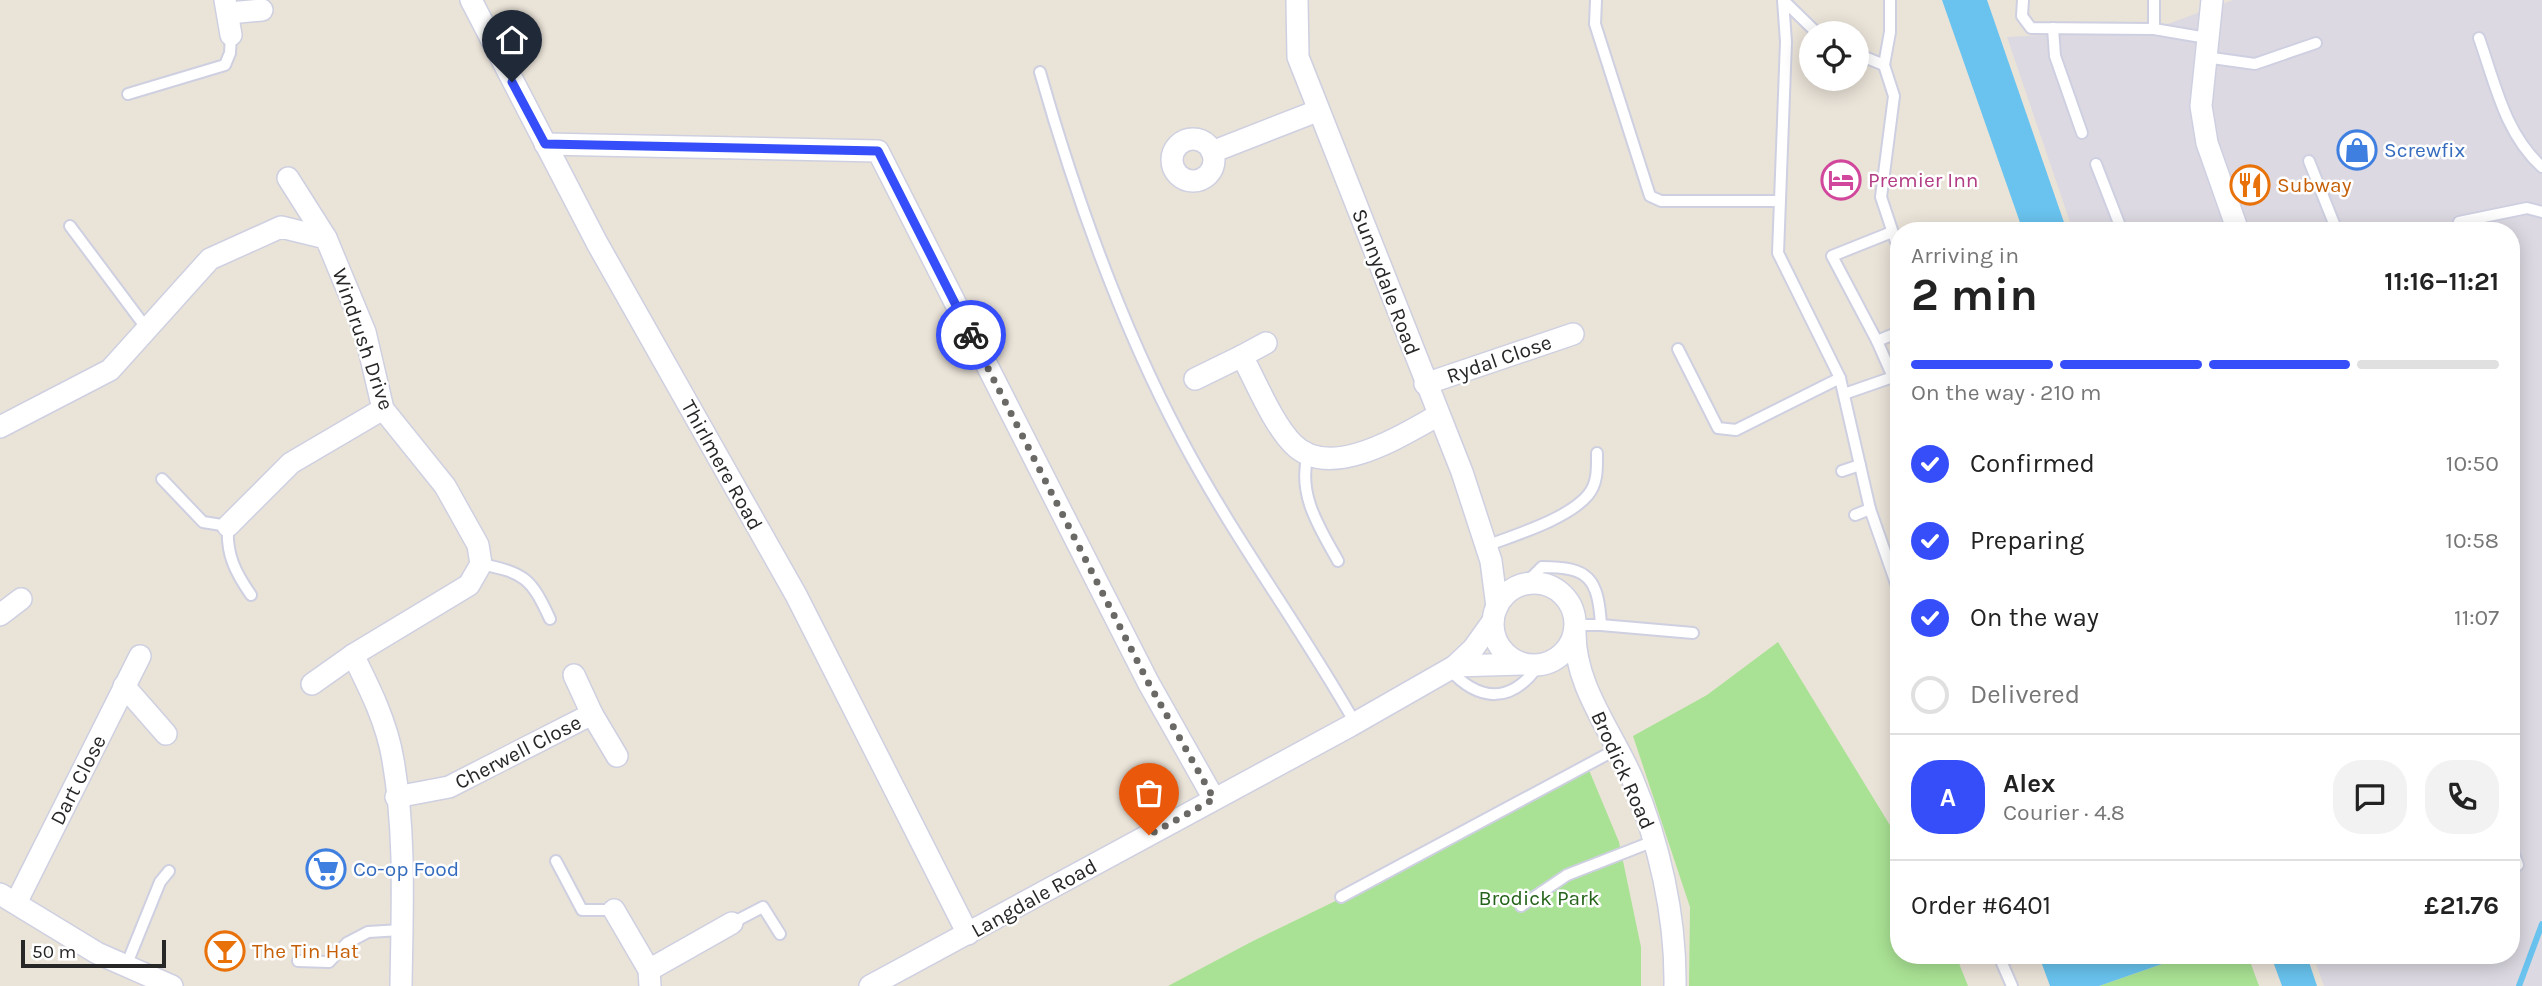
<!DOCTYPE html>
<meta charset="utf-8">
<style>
:root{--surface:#fff;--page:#f2f2f2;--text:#222;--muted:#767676;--line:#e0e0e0;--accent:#354efa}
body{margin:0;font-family:Karla,sans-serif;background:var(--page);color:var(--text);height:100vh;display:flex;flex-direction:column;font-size:26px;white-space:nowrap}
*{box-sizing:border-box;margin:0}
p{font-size:23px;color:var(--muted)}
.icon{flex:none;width:38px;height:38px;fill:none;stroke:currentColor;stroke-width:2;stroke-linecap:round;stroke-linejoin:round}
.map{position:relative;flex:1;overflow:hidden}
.panel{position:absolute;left:1890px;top:222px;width:630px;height:742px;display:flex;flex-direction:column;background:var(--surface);border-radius:28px;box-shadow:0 4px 18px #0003}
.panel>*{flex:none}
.fabs{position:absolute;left:1799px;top:21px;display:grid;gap:14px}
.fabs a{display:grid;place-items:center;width:70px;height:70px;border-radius:50%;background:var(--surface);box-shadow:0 4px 18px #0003;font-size:35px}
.scale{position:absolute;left:21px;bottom:18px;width:145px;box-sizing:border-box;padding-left:7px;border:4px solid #272727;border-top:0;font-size:19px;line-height:24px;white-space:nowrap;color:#272727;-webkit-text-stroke:5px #fff;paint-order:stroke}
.pin{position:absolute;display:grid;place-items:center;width:60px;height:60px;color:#fff;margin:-72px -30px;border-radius:50% 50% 50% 0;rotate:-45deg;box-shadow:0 0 7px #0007}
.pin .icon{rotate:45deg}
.courier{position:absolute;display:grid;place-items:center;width:70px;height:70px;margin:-35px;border:5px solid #354efa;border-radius:50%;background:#fff;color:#222;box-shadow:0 2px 9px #0007}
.overview em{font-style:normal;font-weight:700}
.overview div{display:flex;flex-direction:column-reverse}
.overview{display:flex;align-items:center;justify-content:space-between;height:119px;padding:0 21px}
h1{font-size:46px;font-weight:700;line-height:52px}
.bar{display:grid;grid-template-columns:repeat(4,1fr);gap:10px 7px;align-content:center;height:84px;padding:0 21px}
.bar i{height:9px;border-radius:5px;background:var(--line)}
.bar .on{background:var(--accent)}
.bar p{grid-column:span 4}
.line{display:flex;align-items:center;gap:18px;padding:0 21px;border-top:2px solid var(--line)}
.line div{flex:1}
.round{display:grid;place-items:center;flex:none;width:74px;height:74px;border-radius:28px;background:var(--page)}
ol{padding:0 21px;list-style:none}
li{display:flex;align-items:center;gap:21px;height:77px}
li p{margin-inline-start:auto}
li .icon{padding:7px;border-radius:50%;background:var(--accent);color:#fff;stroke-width:4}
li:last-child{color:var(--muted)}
li i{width:38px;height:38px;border:4px solid var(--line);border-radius:50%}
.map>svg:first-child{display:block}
.industrial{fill:#dcd9e2}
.green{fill:#a9e294}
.water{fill:#69c3ee}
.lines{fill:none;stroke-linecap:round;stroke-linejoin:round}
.stream{stroke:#69c3ee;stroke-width:6}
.lane-casing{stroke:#ced0e1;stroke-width:14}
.street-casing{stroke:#ced0e1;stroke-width:24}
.lane{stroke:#fff;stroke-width:10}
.street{stroke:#fff;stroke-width:21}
.done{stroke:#6b6965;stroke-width:7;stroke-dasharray:0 12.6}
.route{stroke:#354efa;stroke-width:9}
.labels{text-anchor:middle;stroke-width:5;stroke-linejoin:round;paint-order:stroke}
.shop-label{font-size:21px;fill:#366cbe;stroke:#fff;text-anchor:start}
.hotel-label{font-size:21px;fill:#b23c85;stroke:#fff;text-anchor:start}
.food-label{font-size:21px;fill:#c56008;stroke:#fff;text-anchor:start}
.street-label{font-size:21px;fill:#272727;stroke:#fff}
.park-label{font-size:21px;fill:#246319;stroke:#fff}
</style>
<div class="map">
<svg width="2542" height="986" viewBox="0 0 2542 986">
<rect width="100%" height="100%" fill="#eae3d8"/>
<!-- industrial -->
<polygon class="industrial" points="2233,0 2542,0 2542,986 2324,986 2313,956 2511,956 2511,231 2073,231 2007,37 2154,29"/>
<!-- green -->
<g class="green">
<polygon points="1778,642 1899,840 1899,956 1956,956 1968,986 1689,986 1690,907 1633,736 1707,695"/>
<polygon points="1589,770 1619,842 1641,947 1641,986 1168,986 1253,941 1422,859"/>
<polygon points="2185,956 2248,956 2259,986 2099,986"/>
</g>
<!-- water -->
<g class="water">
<polygon points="1942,0 1987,0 2067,231 2023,231"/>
<polygon points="2039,956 2185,956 2099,986 2050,986"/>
<polygon points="2271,956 2307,956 2317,986 2282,986"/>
</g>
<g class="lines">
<!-- stream -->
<polyline class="stream" points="2519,986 2542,924"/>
<!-- lane casing -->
<g class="lane-casing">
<g id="lane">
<polyline points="1596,0 1595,24 1650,196 1661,201 1780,201"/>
<polyline points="1783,0 1786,42 1778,253 1840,378 1870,509 1899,592"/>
<polyline points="1783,0 1817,33"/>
<polyline points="2023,0 2022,16 2031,28 2154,29 2207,38"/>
<polyline points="2053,28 2055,56 2082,133"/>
<polyline points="2154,29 2154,0"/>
<path d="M2479,38C2495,83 2505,134 2542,167"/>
<polyline points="1857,54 1884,65 1894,96 1881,197 1899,251"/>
<polyline points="2205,57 2255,64 2316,43"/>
<polyline points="1884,65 1890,32 1890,0"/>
<path d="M1040,72C1075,195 1121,325 1181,438C1233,537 1300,626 1355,723"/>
<polyline points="128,94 225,65 230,53 231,35"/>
<polyline points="2309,161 2337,231"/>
<polyline points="2096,164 2122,231"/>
<polyline points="2459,222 2527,208 2542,212"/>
<polyline points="70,226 147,329"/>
<polyline points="1877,341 1832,256 1892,232"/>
<polyline points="1678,349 1718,428 1736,430 1840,378"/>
<polyline points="1844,394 1893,377 1877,341 1899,332"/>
<path d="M1308,454C1297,494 1319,527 1338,561"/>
<polyline points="1842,471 1860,465"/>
<path d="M162,479L203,522L228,526C226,554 235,572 251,595"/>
<polyline points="1855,515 1870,509"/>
<path d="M1486,546C1515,535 1568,519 1588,495C1598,483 1597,468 1597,453"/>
<path d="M481,564C525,573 531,578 550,619"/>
<path d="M1524,585L1542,567C1589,567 1598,578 1601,625"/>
<polyline points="1575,625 1601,625 1693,633"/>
<path d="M1449,669C1479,702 1511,704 1538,666"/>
<polyline points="2511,847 2518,865"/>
<polyline points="556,861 582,910 614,910"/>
<polyline points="1341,897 1617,749"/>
<polyline points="1521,906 1567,875 1654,841"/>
<polyline points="732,923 763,907 780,934"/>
<polyline points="1999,956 2012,986"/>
<polyline points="298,961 329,962 347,943 368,932 401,930"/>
<polyline points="126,966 160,882 169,871"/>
</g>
</g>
<!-- street casing -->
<g class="street-casing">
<g id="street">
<polyline points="225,0 231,35"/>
<polyline points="471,0 597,243 796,595 968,934"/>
<polyline points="1297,0 1298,57 1462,472 1491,561 1497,607"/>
<polyline points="2212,0 2201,106 2207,143 2238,231"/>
<polyline points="229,13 262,10"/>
<circle cx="1193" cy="160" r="21"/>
<polyline points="545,144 878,151 1148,682 1214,799"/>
<polyline points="1212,152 1317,111"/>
<polyline points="288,178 326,238"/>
<path d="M1266,343L1242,356C1256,382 1273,424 1293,444C1330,482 1402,435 1437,416"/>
<polyline points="1195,379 1242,356"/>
<polyline points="1425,384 1573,334"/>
<path d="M0,427L110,370L210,259L281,227L326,238L365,332L383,409L445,486L478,545L481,564L469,585L353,655C370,689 387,723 393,760C406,834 402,912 401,986"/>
<polyline points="228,526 291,463 383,409"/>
<circle cx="1534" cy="624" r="41"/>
<polyline points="0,615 21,599"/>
<path d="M1575,631C1574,685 1611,730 1632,778C1659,842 1676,916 1675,986"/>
<polyline points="1455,666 1522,664"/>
<polyline points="574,675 592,714"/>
<polyline points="312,684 353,655"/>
<polyline points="124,686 166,734"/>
<polyline points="396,797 449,787 592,714 617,756"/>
<polyline points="0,894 97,953 172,986"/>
<polyline points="16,903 140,656"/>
<polyline points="614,910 649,970 650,986"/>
<polyline points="649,970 732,923"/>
<polyline points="870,986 1350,726 1455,666 1473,649 1493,621"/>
</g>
</g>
<!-- lane -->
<use href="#lane" class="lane"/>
<!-- street -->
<use href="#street" class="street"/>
</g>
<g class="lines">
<!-- done -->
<polyline class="done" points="971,335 1148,682 1214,799 1149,835"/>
<!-- route -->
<polyline class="route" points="512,82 545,144 878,151 971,335"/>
</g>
<!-- icons -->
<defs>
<g id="shop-ring" transform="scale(2.0125)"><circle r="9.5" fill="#fff" stroke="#3f7fe0" stroke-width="1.5"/><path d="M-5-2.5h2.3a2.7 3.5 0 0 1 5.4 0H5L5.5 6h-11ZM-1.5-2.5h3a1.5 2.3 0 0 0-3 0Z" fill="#3f7fe0"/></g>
<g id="hotel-ring" transform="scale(2.0125)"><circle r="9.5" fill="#fff" stroke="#d1479c" stroke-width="1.5"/><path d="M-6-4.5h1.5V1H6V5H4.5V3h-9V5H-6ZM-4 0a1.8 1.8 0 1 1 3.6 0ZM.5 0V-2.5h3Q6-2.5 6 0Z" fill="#d1479c"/></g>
<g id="restaurant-ring" transform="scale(2.0125)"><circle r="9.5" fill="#fff" stroke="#e8710a" stroke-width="1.5"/><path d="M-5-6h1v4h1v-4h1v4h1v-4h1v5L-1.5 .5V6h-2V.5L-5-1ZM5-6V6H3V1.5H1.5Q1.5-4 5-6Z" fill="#e8710a"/></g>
<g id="supermarket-ring" transform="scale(2.0125)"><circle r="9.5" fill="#fff" stroke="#3f7fe0" stroke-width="1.5"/><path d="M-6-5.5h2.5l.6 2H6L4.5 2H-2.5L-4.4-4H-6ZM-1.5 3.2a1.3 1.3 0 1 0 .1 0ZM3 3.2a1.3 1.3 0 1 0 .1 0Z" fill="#3f7fe0"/></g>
<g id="bar-ring" transform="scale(2.0125)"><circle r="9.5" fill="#fff" stroke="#e8710a" stroke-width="1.5"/><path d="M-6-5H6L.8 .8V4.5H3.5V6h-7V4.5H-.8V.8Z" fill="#e8710a"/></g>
</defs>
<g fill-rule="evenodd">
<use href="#shop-ring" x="2357" y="150"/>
<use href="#hotel-ring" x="1841" y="180"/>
<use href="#restaurant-ring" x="2250" y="185"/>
<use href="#supermarket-ring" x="326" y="869"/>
<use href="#bar-ring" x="225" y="951"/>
</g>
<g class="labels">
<!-- shop labels -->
<g class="shop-label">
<text x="2384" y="157">Screwfix</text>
<text x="353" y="876">Co-op Food</text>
</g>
<!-- hotel labels -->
<g class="hotel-label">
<text x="1868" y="187">Premier Inn</text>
</g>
<!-- food labels -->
<g class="food-label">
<text x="2277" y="192">Subway</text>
<text x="252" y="958">The Tin Hat</text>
</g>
<!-- street labels -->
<g class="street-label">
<text transform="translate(1386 282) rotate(69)" y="7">Sunnydale Road</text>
<text transform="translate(363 339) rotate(71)" y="7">Windrush Drive</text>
<text transform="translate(1499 359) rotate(-19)" y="7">Rydal Close</text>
<text transform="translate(722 465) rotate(61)" y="7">Thirlmere Road</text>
<text transform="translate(518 752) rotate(-27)" y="7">Cherwell Close</text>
<text transform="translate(1623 770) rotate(66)" y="7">Brodick Road</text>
<text transform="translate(78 780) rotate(-63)" y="7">Dart Close</text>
<text transform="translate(1034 898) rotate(-29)" y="7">Langdale Road</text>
</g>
<!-- park labels -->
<g class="park-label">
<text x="1539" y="905">Brodick Park</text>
</g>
</g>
</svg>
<div class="fabs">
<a><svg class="icon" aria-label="locate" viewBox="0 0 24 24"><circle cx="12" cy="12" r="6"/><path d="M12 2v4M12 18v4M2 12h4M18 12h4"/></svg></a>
</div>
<div class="scale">50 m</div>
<div class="pin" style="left:1149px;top:835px;background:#ea580c"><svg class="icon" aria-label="bag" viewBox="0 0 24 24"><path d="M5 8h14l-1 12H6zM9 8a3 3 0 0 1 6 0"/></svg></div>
<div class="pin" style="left:512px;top:82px;background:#1f2937"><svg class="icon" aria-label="home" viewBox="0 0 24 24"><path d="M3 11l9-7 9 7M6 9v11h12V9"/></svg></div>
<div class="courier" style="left:971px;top:335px"><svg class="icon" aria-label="bike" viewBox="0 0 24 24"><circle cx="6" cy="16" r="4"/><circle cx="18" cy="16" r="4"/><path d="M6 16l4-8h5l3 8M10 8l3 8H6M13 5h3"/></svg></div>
<section class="panel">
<div class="overview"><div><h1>2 min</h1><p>Arriving in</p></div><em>11:16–11:21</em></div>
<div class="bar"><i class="on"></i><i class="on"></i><i class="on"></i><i></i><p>On the way · 210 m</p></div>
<ol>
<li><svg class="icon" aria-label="check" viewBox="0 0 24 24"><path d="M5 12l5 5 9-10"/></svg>Confirmed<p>10:50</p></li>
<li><svg class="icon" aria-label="check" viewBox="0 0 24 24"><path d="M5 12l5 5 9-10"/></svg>Preparing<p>10:58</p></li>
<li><svg class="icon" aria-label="check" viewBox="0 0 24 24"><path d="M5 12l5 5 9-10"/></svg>On the way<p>11:07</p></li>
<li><i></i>Delivered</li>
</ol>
<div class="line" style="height:126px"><b class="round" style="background:var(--accent);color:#fff">A</b><div><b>Alex</b><p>Courier · 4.8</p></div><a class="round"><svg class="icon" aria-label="chat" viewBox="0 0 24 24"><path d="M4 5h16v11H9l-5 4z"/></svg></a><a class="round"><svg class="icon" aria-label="phone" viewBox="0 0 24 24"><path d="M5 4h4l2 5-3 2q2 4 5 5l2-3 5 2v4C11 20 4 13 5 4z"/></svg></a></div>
<div class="line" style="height:91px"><div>Order #6401</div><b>£21.76</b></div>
</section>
</div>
